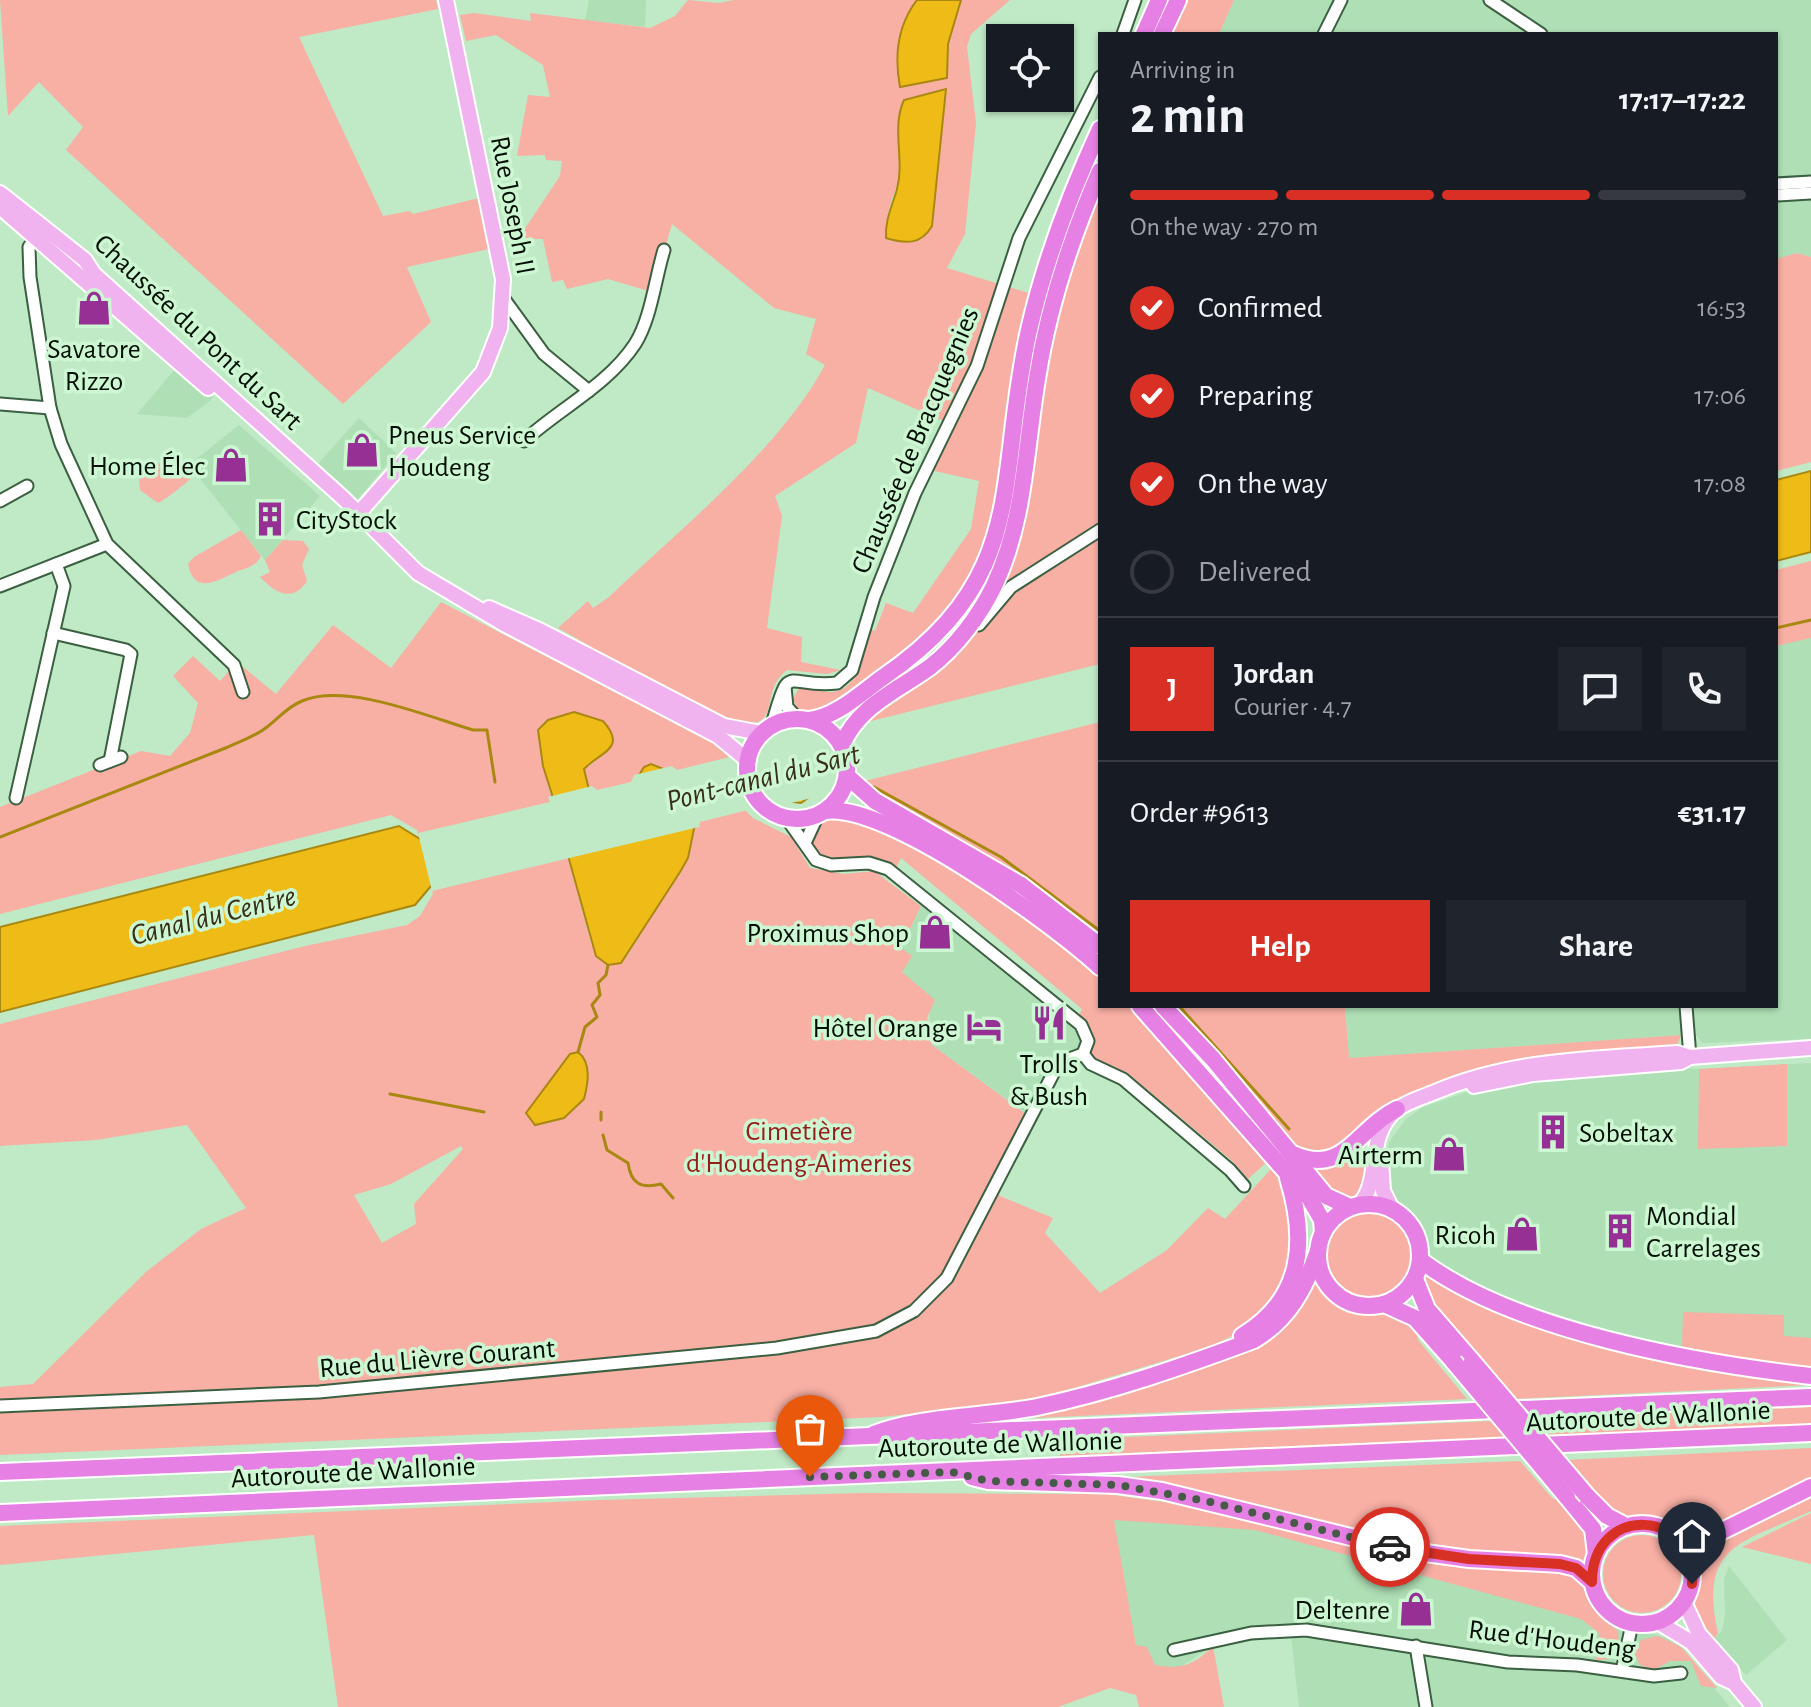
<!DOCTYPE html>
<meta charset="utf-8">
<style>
:root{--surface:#171b24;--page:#20242c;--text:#f1f3f6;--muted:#9ea1a6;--line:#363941;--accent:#d93025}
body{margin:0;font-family:"Alegreya Sans",sans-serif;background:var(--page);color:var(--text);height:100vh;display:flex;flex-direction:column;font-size:30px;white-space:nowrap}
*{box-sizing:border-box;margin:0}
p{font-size:26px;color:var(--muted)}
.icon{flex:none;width:44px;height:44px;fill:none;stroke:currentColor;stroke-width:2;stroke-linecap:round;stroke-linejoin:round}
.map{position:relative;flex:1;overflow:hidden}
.panel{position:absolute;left:1098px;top:32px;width:680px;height:976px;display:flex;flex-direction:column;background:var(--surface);border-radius:0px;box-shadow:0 2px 6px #0004}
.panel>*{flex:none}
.fabs{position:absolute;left:986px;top:24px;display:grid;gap:16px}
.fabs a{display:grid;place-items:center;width:88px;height:88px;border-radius:0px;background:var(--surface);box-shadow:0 2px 6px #0004;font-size:40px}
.pin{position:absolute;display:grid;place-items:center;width:68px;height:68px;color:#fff;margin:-82px -34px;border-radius:50% 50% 50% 0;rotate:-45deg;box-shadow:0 0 8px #0007}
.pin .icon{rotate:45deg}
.courier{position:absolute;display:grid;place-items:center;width:80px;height:80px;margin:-40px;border:6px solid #d93025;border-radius:50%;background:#fff;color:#222;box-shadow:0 2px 10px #0007}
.headline em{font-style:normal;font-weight:600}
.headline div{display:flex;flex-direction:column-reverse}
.headline{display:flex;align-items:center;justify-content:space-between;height:136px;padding:0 32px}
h1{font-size:52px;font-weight:600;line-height:60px}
.bar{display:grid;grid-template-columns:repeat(4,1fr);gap:12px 8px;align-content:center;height:96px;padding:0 32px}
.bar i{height:10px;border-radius:6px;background:var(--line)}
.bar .current{background:var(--accent)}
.bar p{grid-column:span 4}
.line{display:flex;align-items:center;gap:20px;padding:0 32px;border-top:2px solid var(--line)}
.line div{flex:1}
.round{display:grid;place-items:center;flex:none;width:84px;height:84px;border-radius:0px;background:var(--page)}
ol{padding:0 32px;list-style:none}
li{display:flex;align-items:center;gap:24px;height:88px}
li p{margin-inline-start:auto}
li .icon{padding:8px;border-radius:50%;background:var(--accent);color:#fff;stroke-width:4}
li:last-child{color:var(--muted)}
li i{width:44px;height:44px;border:4px solid var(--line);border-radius:50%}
.primary-button{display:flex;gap:16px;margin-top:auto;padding:16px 32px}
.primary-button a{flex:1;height:92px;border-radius:0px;background:var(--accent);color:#fff;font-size:32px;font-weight:600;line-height:92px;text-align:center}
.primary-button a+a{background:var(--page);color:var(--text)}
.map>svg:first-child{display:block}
.built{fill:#afdfb5}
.green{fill:#f8afa4;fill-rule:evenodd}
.water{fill:#efbc17;stroke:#a88811;stroke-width:2}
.pier{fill:#c0e9c5}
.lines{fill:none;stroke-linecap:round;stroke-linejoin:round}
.stream{stroke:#a88811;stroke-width:3}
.minor-casing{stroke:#3b6041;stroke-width:15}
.major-casing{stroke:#fff;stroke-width:18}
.highway-casing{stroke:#fff;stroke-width:20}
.minor{stroke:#fff;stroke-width:11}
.major{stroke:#f1b3ef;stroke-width:14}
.highway{stroke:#e780e4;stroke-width:16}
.highway-bridge-casing{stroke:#fff;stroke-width:20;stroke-linecap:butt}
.highway-bridge{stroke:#e780e4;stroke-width:16}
.done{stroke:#455b48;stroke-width:8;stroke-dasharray:0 14.4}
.route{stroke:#d93025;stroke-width:10}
.labels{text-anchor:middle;stroke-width:7;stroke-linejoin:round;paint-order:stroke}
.street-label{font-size:28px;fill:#030f04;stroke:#cdf7d2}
.poi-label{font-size:28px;fill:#030f04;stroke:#cdf7d2;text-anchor:end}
.park-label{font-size:28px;fill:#941e19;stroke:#cdf7d2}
.water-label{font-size:30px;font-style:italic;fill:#382f18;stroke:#cdf7d2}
</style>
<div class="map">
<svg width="1811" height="1707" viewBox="0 0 1811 1707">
<rect width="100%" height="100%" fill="#c0e9c5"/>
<!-- built -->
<g class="built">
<polygon points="589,0 646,0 645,27 585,20"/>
<polygon points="1234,0 1811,0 1811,257 1797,253 1776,259 1776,34 1219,34"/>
<polygon points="177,367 213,397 211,400 187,418 137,414"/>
<polygon points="359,418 396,453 358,499 317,465"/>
<polygon points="239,425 320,496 265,560 189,465"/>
<polygon points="1811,566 1811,1039 1702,1043 1697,1036 1681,1035 1349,1058 1345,1006 1776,1006 1776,574"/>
<polygon points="923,903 1075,1026 1082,1036 1080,1050 1073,1055 1028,1115 932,1045 929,1011 901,973 901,948"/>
<polygon points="1811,1063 1811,1370 1752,1365 1637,1339 1569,1323 1505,1297 1429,1259 1421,1229 1395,1202 1385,1180 1389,1142 1406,1119 1423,1107 1470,1091 1498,1084 1670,1067 1699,1069"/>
<polygon points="1155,1500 1199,1507 1386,1554 1582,1583 1598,1614 1613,1626 1665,1637 1678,1644 1730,1707 1299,1707 1291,1636 1213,1646 1136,1695 1136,1645 1113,1520"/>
<polygon points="1729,1566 1787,1640 1746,1675 1714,1639 1722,1630 1725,1616 1724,1579"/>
</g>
<!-- green -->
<g class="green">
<polygon points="0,0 436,0 438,9 299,37 383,216 410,211 413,214 479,198 489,249 407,267 431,322 343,404 66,150 83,127 39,82 8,116"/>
<path d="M688,0L718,3L734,0H917C899,26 892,56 901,86L947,78L948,44L961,0H1010L971,34L967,47L976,123L965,234L947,268L1032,294L996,516C988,542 978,567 964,590C945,623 836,723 799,711L793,699L799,688C811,685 820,693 831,692C861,691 862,649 867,628L875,631L886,603L913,613L971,529L979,481L926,469L948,423L868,388L856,443L775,496L782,516L767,628L802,637L801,662L841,670L827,674L787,670C764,687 775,713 760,721C730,735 591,645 558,628L588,601L593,608L609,597C679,530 780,449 825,365L806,354L816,319L774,308L672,224L652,292L608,279L567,289L563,280L552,282L543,239H518L560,176L562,161L546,160L545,155L517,156L528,95L550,97L543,65L496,35L466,41L460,15L474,13L531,21L530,13L650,28L675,16ZM946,90L937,158L886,238C883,193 926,131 946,90Z"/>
<polygon points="1188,0 1234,0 1219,34 1172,34"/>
<polygon points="1100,195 1100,525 992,603 1021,534 1055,325 1078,250"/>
<polygon points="1797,253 1811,257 1811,462 1776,471 1776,259"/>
<path d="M164,460L178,466L189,465L195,474C193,478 164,501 158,503L140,490L139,478Z"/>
<path d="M241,530L261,556C254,569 246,567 234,573C218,580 194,596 188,564L194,557Z"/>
<path d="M1100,534V938C1024,878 951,836 866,790L851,745L872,717L942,669L967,645L997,606L1032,575L1073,555Z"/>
<path d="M283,540L303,541L309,549L302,565L307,581C293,603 275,593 260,577L270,572L265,560Z"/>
<polygon points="1811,561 1811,638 1776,646 1776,570"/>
<path d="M441,602L727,750L741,806L753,818L791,837L810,868L844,874L874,871L921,906L901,948L912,956L902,972L935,1000L927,1018L937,1038L932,1045L1030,1117L996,1189L1000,1196L1053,1218L1045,1233L1100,1293L1167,1250L1208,1208L1225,1219L1273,1167L1285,1186L1296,1243L1275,1300L1234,1335L1209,1347L1035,1400L882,1417L0,1455V1387L33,1384L146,1272L201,1229L246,1208L187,1125L96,1140L0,1146V1024L305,946L407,925L420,916L433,894L417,830L391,815L0,914V807L141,751L170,756L190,733L198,703L173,676L193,656L220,681L237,662L276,694L333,625L391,668ZM596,761L584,769L589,790L627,798L644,767L697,817L688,858L627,956L592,946L543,766ZM461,1146L463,1149L414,1204L416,1224L382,1243L354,1195L391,1184Z"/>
<path d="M839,817C914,831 1044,923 1100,976V1006H1131L1268,1161L1248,1179L1231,1160L1132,1077L1126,1078L1091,1058L1093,1036L1078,1018L1082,1009L901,858L896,868C867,849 833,873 811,845L812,834L824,819Z"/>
<polygon points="1170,1006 1345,1006 1349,1058 1681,1035 1675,1051 1537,1059 1492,1065 1464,1075 1340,1151 1303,1154"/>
<polygon points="1787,1064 1787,1146 1698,1149 1699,1069"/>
<path d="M1361,1145L1368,1149C1364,1208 1355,1218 1314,1169L1341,1163Z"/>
<circle cx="1369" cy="1255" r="43"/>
<polygon points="1423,1271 1444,1283 1707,1368 1811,1385 1515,1399 1428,1301"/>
<polygon points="1314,1273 1322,1290 1338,1305 1353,1311 1399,1314 1418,1331 1418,1340 1467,1399 1010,1419 1253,1346"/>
<polygon points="1683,1312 1784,1315 1784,1336 1811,1338 1811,1370 1682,1349"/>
<polygon points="1811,1407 1811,1424 1060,1456 1059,1440"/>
<polygon points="1811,1448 1811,1482 1694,1548 1684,1534 1666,1522 1617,1515 1605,1507 1567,1460"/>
<polygon points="1520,1461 1552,1498 1563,1501 1587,1532 1589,1548 1584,1566 1397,1543 1101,1478"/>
<path d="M863,1493L1106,1494L1199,1507L1386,1554L1567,1573L1578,1579L1598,1614L1618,1631L1619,1646L1612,1658L1596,1661L1599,1633L1581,1619L1255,1530L1114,1520L1136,1645L1147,1647L1155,1665C1182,1670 1194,1665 1213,1646L1224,1707H1139L1136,1695L1110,1688L1058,1707H338L314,1535L0,1565V1526L601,1500Z"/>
<path d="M1811,1496V1511C1742,1543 1698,1544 1718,1633L1714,1639C1696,1617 1692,1614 1698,1587C1701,1573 1701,1562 1708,1549Z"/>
<polygon points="1811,1513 1811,1564 1742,1547"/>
<circle cx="1642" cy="1574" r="39"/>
<polygon points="1658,1636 1681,1647 1717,1688 1701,1686 1691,1661 1670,1661 1652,1671 1639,1664 1635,1653 1641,1640"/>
</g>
<!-- water -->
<g class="water">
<path d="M917,0H961L948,44L947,78L900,87C894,55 897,26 917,0Z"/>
<path d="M946,89L932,226C921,245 906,244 886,238C885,219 892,207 897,189C905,160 891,128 904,100Z"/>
<polygon points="1811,471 1811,552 1776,561 1776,480"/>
<path d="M574,712L603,721C628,749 600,752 584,769L589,790L596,794L633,785L644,767L651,764L676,774L822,788L801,803L778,800L696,819L688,858L680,872L621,963L608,965L596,956L567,852L431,886L415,905L0,1012V927L399,826L420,839L555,804L543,766L538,730L548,720Z"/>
<path d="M578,1052C592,1063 588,1084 584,1099L564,1118L535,1125L526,1113L570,1054Z"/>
</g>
<!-- pier -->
<polygon class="pier" points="1100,664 1100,722 825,791 820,796 783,805 776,803 700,822 699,827 432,891 418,833 550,802 548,797 592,786 597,790 631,782 634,775 672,766 677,770 762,749 769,741 801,733 811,736"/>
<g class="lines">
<!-- stream -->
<g class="stream">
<polyline points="1776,628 1811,620"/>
<polyline points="874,787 1001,857 1100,931"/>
<path d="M0,837L228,747C241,741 256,736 267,727C279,718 287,707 302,701C346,682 429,717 473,730H487L495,782"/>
<polyline points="1179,1006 1289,1129"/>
<polyline points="578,1052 585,1027 597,1017 592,1005 600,995 598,983 606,975 608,965"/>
<polyline points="390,1094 484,1112"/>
<polyline points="601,1112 601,1120"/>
<path d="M603,1135L607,1150L628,1163C631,1184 641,1189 661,1184L673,1198"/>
</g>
<!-- minor casing -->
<g class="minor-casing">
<g id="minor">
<polyline points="1490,0 1541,34"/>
<polyline points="1123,34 1135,0"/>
<polyline points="1324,34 1341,0"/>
<polyline points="1776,184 1811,182"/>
<polyline points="1776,195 1811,193"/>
<polyline points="38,234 29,247 30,277 50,408 61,444 107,544 234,665 243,692"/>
<polyline points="504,299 544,354 589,391"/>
<polyline points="0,404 50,408"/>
<path d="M524,441C559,409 608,385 635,344C651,319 655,279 664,250"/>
<polyline points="0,501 27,486"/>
<polyline points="0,586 107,544"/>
<polyline points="979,625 1011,587 1100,530"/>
<polyline points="53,633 126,650 131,654 110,761"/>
<polyline points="785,687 787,707 797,718"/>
<path d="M772,725C790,658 786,689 837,683L852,670L874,597L915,493L977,366L1019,238L1100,77"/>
<polyline points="100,765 121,757"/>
<polyline points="16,798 64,586 56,564"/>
<polyline points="787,819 816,860 831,865 869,863 888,869 1081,1025 1088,1041 1083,1054"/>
<polyline points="805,843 818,815"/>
<polyline points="1686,1006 1690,1057"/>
<polyline points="1083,1054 1091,1064 1123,1079 1230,1170 1244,1186"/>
<polyline points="0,1406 319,1392 777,1348 876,1331 914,1311 947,1278 1054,1072 1064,1061 1083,1054"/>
<polyline points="1416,1646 1426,1707"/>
<polyline points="1174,1650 1251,1633 1306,1630 1508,1662 1577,1665 1654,1676 1681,1673"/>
<polyline points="1622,1671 1632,1624"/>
</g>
</g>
<!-- major casing -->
<g class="major-casing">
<g id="major">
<polyline points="0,193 85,260 94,274 343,498 418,573 504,624 718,736 747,760"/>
<polyline points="0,207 208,388"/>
<polyline points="357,515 483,372 500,328 503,279 446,0"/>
<polyline points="489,608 541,631 724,726 761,733"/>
<polyline points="1474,1086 1533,1074 1681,1062 1690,1057"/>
<polyline points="1381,1160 1383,1191 1392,1209"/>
<path d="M1359,1205C1383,1179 1364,1138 1396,1110C1406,1102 1423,1097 1435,1092C1512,1059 1594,1059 1677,1053L1690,1057L1811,1048"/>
<polyline points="1684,1602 1699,1634 1731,1670 1734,1683"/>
<polyline points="1658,1622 1691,1642 1721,1677 1734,1683 1754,1707"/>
</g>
</g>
<!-- highway casing -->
<g class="highway-casing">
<g id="highway">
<polyline points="1144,34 1159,0"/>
<polyline points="1162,34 1178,0"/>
<circle cx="797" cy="769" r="50"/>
<path d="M809,720C836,717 860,694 882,678C1031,576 995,482 1029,330C1045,260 1070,194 1100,129"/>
<path d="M842,745C858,706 897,691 930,667C956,647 980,615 994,586C1025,520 1025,451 1037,379C1048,307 1071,238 1100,171"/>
<polyline points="847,776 875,801 1021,885 1100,946"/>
<path d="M825,811C887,802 1053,924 1100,967"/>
<polyline points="1140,1006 1310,1199 1322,1220 1323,1233"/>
<polyline points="1163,1006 1213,1059 1326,1196 1350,1207"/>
<path d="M1293,1154C1344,1177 1356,1129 1397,1109"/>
<circle cx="1369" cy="1255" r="51"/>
<path d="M1420,1260C1514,1331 1695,1363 1811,1376"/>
<polyline points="1415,1279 1427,1309 1472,1361"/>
<polyline points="1384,1304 1415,1318 1454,1362"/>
<path d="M1242,1336C1304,1299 1307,1240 1288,1178"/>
<path d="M874,1434C919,1416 987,1417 1037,1407C1110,1392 1184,1366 1254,1340C1289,1319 1305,1288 1318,1251"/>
<polyline points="0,1472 1811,1397"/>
<polyline points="972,1477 988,1481 1118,1485 1162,1491 1404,1550 1469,1559 1560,1564 1576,1568 1592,1582"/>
<polyline points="1587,1496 1607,1516 1626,1526"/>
<polyline points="1567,1497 1593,1529 1596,1554"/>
<polyline points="0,1513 1811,1433"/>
<circle cx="1642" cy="1574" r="50"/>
<polyline points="1691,1564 1714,1535 1811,1487"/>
</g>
</g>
<!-- minor -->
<use href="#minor" class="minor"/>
<!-- major -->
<use href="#major" class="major"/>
<!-- highway -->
<use href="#highway" class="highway"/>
<!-- highway-bridge casing -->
<g class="highway-bridge-casing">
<g id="highway-bridge">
<polyline points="1472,1361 1587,1496"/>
<polyline points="1454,1362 1567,1497"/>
</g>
</g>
<!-- highway-bridge -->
<use href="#highway-bridge" class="highway-bridge"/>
</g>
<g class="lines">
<!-- done -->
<polyline class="done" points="810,1477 952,1472 988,1481 1118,1485 1206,1501 1390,1547"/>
<!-- route -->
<path class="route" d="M1390,1547L1469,1559L1560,1564L1576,1568L1592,1582C1592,1502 1699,1509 1692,1584"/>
</g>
<!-- icons -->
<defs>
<g id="shop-bare" transform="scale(2.76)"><path d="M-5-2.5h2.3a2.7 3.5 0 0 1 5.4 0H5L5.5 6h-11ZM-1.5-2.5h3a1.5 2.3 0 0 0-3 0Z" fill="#963095" stroke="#cdf7d2" stroke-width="2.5" paint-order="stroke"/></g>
<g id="building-bare" transform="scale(2.76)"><path d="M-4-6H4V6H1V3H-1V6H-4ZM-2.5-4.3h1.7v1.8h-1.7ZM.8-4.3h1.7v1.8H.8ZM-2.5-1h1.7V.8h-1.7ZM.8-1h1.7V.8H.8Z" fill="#963095" stroke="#cdf7d2" stroke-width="2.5" paint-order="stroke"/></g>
<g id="restaurant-bare" transform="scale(2.76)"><path d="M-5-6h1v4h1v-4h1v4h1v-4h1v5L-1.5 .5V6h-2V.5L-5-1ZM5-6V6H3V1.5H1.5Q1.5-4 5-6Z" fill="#963095" stroke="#cdf7d2" stroke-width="2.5" paint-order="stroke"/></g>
<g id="hotel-bare" transform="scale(2.76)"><path d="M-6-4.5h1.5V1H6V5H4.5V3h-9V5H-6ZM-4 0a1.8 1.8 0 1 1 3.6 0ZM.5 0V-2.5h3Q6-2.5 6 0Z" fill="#963095" stroke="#cdf7d2" stroke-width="2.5" paint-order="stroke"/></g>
</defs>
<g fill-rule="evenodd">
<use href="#shop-bare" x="94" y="308"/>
<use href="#shop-bare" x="362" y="450"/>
<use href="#shop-bare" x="231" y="465"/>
<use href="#building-bare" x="270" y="519"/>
<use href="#shop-bare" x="935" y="932"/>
<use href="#restaurant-bare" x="1049" y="1023"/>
<use href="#hotel-bare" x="984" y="1027"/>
<use href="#building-bare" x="1553" y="1132"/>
<use href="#shop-bare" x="1449" y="1154"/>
<use href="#building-bare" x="1620" y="1231"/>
<use href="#shop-bare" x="1522" y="1234"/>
<use href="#shop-bare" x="1416" y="1609"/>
</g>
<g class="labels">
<!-- street labels -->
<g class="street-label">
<text transform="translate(514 205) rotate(79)" y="10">Rue Joseph II</text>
<text transform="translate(199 331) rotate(43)" y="10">Chaussée du Pont du Sart</text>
<text transform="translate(914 440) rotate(-67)" y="10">Chaussée de Bracquegnies</text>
<text transform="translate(437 1357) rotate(-5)" y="10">Rue du Lièvre Courant</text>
<text transform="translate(1648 1415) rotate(-3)" y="10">Autoroute de Wallonie</text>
<text transform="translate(1000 1443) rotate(-2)" y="10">Autoroute de Wallonie</text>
<text transform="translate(353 1471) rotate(-3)" y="10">Autoroute de Wallonie</text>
<text transform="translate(1552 1638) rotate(7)" y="10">Rue d'Houdeng</text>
</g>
<!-- poi labels -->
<g class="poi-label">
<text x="94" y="358" text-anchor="middle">Savatore<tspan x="94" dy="32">Rizzo</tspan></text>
<text x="388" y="444" text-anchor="start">Pneus Service<tspan x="388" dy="32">Houdeng</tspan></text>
<text x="205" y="475">Home Élec</text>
<text x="296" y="529" text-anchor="start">CityStock</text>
<text x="909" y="942">Proximus Shop</text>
<text x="958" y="1037">Hôtel Orange</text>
<text x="1049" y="1073" text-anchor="middle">Trolls<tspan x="1049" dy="32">&amp; Bush</tspan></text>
<text x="1579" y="1142" text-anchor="start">Sobeltax</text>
<text x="1423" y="1164">Airterm</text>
<text x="1646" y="1225" text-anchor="start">Mondial<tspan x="1646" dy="32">Carrelages</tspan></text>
<text x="1496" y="1244">Ricoh</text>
<text x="1390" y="1619">Deltenre</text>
</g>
<!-- park labels -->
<g class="park-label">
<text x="799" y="1140">Cimetière<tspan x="799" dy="32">d'Houdeng-Aimeries</tspan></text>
</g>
<!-- water labels -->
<g class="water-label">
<text transform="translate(763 777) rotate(-14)" y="10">Pont-canal du Sart</text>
<text transform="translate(213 915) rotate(-14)" y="10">Canal du Centre</text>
</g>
</g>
</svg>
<div class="fabs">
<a><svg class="icon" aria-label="locate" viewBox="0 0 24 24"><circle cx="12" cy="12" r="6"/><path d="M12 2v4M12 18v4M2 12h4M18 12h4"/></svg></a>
</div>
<div class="pin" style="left:810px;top:1477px;background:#ea580c"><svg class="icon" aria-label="bag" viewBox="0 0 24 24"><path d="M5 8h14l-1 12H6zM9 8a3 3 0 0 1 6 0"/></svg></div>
<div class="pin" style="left:1692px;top:1584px;background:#1f2937"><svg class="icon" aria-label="home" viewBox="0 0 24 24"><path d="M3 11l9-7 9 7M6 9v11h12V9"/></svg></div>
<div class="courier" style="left:1390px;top:1547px"><svg class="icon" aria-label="car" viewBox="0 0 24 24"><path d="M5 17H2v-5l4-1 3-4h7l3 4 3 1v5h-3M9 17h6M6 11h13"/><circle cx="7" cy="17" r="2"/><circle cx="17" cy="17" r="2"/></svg></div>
<section class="panel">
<div class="headline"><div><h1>2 min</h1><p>Arriving in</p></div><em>17:17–17:22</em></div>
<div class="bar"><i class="current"></i><i class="current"></i><i class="current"></i><i></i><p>On the way · 270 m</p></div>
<ol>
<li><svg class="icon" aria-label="check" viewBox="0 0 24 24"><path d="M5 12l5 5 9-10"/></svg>Confirmed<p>16:53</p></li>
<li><svg class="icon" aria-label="check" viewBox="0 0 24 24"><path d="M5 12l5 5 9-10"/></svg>Preparing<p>17:06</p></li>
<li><svg class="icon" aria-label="check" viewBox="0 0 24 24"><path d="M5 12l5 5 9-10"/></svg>On the way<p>17:08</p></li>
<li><i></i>Delivered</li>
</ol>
<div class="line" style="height:144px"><b class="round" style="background:var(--accent);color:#fff">J</b><div><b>Jordan</b><p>Courier · 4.7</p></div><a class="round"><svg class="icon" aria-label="chat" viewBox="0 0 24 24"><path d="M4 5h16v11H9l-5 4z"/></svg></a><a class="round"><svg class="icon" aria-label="phone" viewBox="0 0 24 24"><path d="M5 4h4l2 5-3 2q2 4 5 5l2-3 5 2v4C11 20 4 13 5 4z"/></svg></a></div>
<div class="line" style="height:104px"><div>Order #9613</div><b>€31.17</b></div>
<div class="primary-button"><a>Help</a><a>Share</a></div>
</section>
</div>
